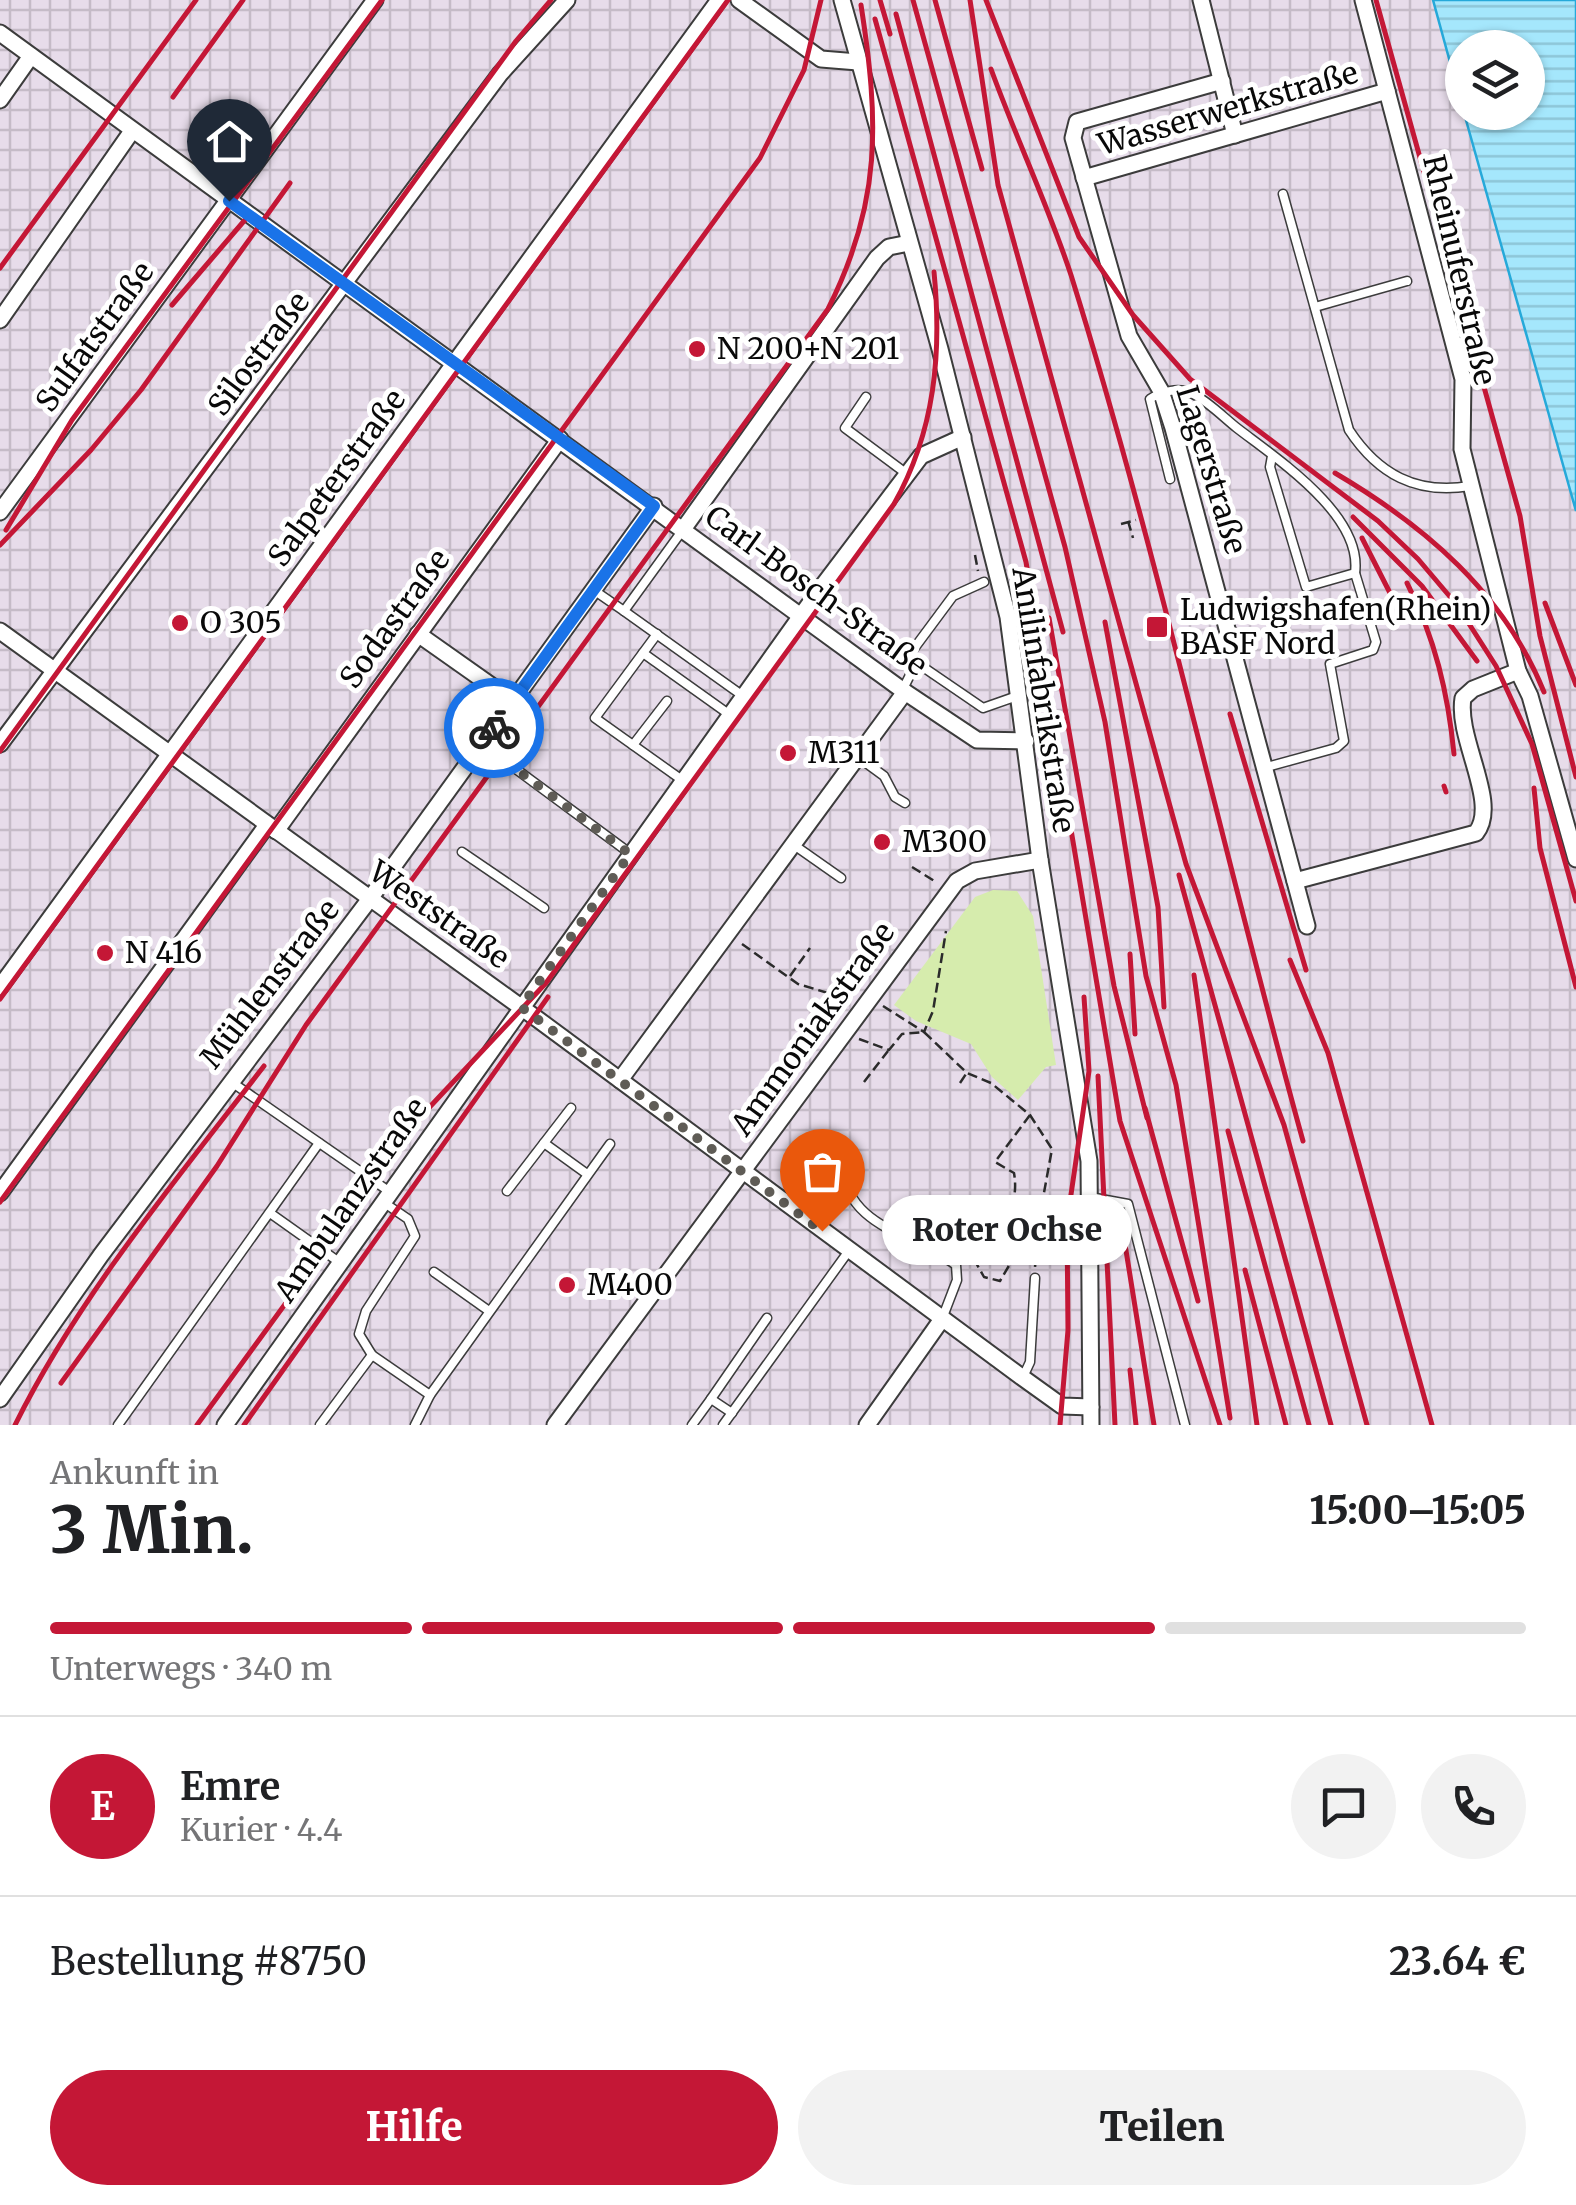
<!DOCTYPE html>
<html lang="de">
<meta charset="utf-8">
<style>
:root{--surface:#fff;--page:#f2f2f2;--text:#202124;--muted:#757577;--line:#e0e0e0;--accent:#c41736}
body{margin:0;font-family:Merriweather,serif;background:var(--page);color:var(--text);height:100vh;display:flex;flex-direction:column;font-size:38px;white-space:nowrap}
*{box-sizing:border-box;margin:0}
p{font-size:32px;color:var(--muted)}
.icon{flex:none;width:55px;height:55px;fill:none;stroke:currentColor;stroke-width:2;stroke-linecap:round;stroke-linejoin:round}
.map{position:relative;height:1425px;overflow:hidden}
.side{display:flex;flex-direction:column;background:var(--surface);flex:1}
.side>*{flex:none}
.tools{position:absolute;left:1445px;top:30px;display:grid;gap:20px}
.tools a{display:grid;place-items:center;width:100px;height:100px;border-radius:50%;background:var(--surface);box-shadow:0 2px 8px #0004;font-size:50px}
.pin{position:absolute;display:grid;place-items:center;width:85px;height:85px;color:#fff;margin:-102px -42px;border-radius:50% 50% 50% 0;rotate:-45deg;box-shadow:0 0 10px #0007}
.pin .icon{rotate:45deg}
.courier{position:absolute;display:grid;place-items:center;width:100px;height:100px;margin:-50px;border:8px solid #1a73e8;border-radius:50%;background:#fff;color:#222;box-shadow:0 2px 12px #0007}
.bubble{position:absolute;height:70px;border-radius:35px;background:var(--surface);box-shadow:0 2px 8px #0004;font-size:32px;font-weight:800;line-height:70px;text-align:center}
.head em{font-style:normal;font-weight:800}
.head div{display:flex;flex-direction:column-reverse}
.head{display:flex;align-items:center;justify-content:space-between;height:170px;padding:0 50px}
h1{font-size:65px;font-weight:800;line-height:75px}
.bar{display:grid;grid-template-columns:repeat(4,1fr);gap:15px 10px;align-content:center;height:120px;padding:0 50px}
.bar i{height:12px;border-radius:8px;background:var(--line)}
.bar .on{background:var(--accent)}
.bar p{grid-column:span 4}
.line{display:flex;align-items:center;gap:25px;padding:0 50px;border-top:2px solid var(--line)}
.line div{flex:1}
.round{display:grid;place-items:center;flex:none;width:105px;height:105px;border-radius:52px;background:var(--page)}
.primary-button{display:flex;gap:20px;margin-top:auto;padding:20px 50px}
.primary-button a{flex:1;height:115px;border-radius:60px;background:var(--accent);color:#fff;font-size:40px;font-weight:800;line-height:115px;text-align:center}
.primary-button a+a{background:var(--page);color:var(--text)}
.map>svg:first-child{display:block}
.industrial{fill:url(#industrial-grid)}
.grass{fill:#d6ecad}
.water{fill:url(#water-rules);stroke:#26a9d9;stroke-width:2.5}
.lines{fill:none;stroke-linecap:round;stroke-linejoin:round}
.lane-casing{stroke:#3c3c3c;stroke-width:11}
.street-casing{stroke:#3c3c3c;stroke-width:19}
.path{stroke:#2b2b2b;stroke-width:2.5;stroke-dasharray:10 5;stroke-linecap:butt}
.lane{stroke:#fff;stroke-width:8}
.street{stroke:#fff;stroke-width:15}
.rail{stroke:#c41736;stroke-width:5}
.done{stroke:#5f5c56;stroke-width:10;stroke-dasharray:0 18}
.route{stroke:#1a73e8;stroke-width:12}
.poi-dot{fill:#c41736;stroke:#fff;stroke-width:4}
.labels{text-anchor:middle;stroke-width:10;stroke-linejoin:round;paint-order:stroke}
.street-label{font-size:30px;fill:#090909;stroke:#fff}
.poi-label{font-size:30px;fill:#090909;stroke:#fff;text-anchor:start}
</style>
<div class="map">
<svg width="1576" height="1425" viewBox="0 0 1576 1425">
<defs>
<pattern id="industrial-grid" width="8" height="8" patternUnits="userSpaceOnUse" patternTransform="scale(2.5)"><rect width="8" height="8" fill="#e7dcea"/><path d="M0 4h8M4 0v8" fill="none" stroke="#c5bbc7"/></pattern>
<pattern id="water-rules" width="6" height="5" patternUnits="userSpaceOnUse" patternTransform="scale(2.5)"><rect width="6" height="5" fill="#a5e7fc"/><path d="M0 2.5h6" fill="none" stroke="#8dc5d7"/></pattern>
</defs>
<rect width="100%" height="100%" fill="#fff7e6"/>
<!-- industrial -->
<polygon class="industrial" points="0,0 1433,0 1576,511 1576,1425 0,1425"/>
<!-- grass -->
<polygon class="grass" points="993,890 1017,891 1033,916 1056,1065 1046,1067 1018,1100 992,1077 971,1044 916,1021 894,1005 975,897"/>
<!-- water -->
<polygon class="water" points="1433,0 1576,0 1576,511 1464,113 1528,112 1528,48 1462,48 1462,106"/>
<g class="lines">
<!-- lane casing -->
<g class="lane-casing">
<g id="lane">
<path d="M1283,194L1349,430C1378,474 1416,495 1470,486"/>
<polyline points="1315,307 1407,281"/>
<polyline points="866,397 845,428 907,474"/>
<path d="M1170,479L1150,399C1162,391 1179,387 1193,394C1209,402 1223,417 1237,428C1277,459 1363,515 1355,573L1306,587L1270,467L1272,456"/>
<polyline points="682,531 624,611 743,696"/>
<polyline points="595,591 624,611"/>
<polyline points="818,592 907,658 911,673 903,689"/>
<polyline points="657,634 595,718 682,780"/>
<polyline points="643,653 730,715"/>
<polyline points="907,658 953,596 984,582"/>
<polyline points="911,669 923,667 983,708 1020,695"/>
<polyline points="482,744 631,854"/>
<polyline points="633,745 667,701"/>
<polyline points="858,757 884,776 895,797 905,803"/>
<polyline points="1263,768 1336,748 1344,741 1330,664 1373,650 1376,642 1355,573"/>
<polyline points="794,845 841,878"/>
<polyline points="462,852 544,908"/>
<polyline points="230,1081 390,1192"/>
<polyline points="571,1108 544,1143 587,1174"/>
<path d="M841,1164C848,1229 911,1232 956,1265L957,1280L942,1319"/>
<polyline points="507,1191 544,1143"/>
<polyline points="1090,1197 1128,1204 1185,1425"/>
<polyline points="383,1202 408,1219 415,1236 366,1311 359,1334 372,1355 430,1395"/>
<polyline points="270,1213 339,1262"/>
<polyline points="434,1272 489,1311"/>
<polyline points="1023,1377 1030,1362 1035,1278"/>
<polyline points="711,1399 767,1318"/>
<polyline points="118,1425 319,1143"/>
<polyline points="320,1425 372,1355"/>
<polyline points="415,1425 430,1395 610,1144"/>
<polyline points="692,1425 711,1399 732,1413"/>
<polyline points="723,1425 848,1252"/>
</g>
</g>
<!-- street casing -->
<g class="street-casing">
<g id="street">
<polyline points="739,0 821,59 858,62"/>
<polyline points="842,0 940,349 1008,617 1040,860 1089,1161 1091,1425"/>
<polyline points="1201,0 1235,135"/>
<polyline points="1363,0 1463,379 1462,449 1518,671 1530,696 1576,859"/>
<polyline points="0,33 905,692 977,740 1026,741"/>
<polyline points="1222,81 1077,122 1073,138 1129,336 1161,391 1173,428 1307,926"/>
<polyline points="0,100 31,56"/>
<polyline points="1084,178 1387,91"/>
<polyline points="0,320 132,131"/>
<polyline points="0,512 375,0"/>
<polyline points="684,528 877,258 889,247 909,243"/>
<polyline points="0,631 536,1018 1023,1378 1062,1406 1091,1407"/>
<polyline points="418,634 513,701"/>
<polyline points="0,744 500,74 567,0"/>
<polyline points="276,831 560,439"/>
<path d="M1295,881L1476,833C1500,803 1456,739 1463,698L1473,689L1518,671"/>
<polyline points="0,987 719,0"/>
<polyline points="620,1080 905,692"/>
<polyline points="0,1193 267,825"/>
<polyline points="0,1399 101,1255 369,900 654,506"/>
<polyline points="225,1425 818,592 921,456 963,437"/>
<polyline points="555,1425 957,881 975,871 1040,860"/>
<polyline points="867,1425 942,1319"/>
</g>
</g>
<!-- path -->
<g class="path">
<polyline points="1128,521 1133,538"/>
<polyline points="1121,524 1136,520"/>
<polyline points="975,555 978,571"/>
<polyline points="912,867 936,882"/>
<polyline points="742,944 798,984 848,999"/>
<polyline points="790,976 810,948"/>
<polyline points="883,1006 924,1032 933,1011 946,931"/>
<polyline points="859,1039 889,1050 902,1034 924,1032 967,1073 991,1083 1030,1115 1052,1149 1041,1209"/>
<polyline points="864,1082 888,1051"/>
<polyline points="960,1083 966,1074"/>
<path d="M1030,1115L995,1162L1014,1173C1020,1208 1001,1230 975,1251V1261L984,1277L1000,1281L1041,1211L1035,1267"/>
</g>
<!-- lane -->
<use href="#lane" class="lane"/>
<!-- street -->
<use href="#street" class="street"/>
<!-- rail -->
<g class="rail">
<polyline points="880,0 890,34"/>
<polyline points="913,0 1065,547 1105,722 1146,976 1176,1085 1230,1418"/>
<polyline points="935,0 982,169"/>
<polyline points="970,0 998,185 1163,781 1186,864 1284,1125 1367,1425"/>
<polyline points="986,0 1079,237 1133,315 1190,379 1378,521 1418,559 1457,605 1496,666 1532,744 1576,901"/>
<polyline points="1376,0 1520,516 1540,636 1576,777"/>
<polyline points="896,14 1063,632"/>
<polyline points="875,19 1026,562 1120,1121 1220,1425"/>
<path d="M991,69C1016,138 1048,205 1071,275C1160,560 1223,853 1303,1141"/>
<polyline points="173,97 243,0"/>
<polyline points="0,268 196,0"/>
<polyline points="172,305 250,214"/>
<path d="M1335,473C1425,526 1504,593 1544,692"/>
<polyline points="1353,517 1422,586 1477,661"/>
<polyline points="6,530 72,420 382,0"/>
<polyline points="1362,538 1390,593"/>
<polyline points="0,545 91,450 141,390 290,183"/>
<path d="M1407,583C1435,638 1448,693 1454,754"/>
<polyline points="1545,603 1576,685"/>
<polyline points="1049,618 1114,986 1147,1118"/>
<polyline points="1105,622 1158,907 1164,1007"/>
<polyline points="1230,714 1306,970"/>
<polyline points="0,751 516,41 551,0"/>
<polyline points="1444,786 1446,792"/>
<polyline points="1534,788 1540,848 1576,987"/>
<polyline points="1179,875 1331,1425"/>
<polyline points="1130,954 1135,1034"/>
<polyline points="1290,960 1328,1053 1432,1425"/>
<polyline points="1194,975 1257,1425"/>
<polyline points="0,999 728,0"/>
<polyline points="1098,1076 1115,1425"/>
<polyline points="1145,1108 1198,1301"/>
<polyline points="1228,1131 1309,1425"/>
<polyline points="0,1202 760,158 804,70 821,0"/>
<polyline points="1120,1213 1154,1425"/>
<polyline points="1245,1270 1286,1425"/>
<polyline points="1130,1370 1136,1425"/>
<path d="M61,1383L217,1166L306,1025L828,309C882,202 879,121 861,5"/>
<path d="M15,1425C79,1296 176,1180 264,1066"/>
<path d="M197,1425L425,1112L546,983L894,504C935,431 942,353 934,272"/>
<polyline points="244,1425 548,997"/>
<polyline points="1060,1425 1068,1330 1067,1222 1089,1071 1084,997"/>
</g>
</g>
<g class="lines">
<!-- done -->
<polyline class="done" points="494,728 482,744 630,854 521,1007 822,1231"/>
<!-- route -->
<polyline class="route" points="229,201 654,506 494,728"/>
</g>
<!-- markers -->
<g class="poi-dot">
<circle cx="697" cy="349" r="10"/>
<circle cx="180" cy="623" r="10"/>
<rect x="1145" y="615" width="24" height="24" rx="5"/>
<circle cx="788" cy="753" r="10"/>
<circle cx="882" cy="842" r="10"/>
<circle cx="105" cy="953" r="10"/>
<circle cx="567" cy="1285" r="10"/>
</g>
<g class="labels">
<!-- street labels -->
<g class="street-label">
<text transform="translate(1228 109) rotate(-16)" y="10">Wasserwerkstraße</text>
<text transform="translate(1459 270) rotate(77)" y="10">Rheinuferstraße</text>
<text transform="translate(95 337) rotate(-54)" y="10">Sulfatstraße</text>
<text transform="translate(259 354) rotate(-53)" y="10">Silostraße</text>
<text transform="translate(1211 470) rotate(73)" y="10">Lagerstraße</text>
<text transform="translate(337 478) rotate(-54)" y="10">Salpeterstraße</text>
<text transform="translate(816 591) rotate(36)" y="10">Carl-Bosch-Straße</text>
<text transform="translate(395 619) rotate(-54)" y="10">Sodastraße</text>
<text transform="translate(1043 700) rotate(81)" y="10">Anilinfabrikstraße</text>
<text transform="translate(439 915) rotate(35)" y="10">Weststraße</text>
<text transform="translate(270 984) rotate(-52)" y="10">Mühlenstraße</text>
<text transform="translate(813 1029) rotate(-54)" y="10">Ammoniakstraße</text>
<text transform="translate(351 1200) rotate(-55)" y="10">Ambulanzstraße</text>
</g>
<!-- poi labels -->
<g class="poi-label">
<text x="717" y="359">N 200+N 201</text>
<text x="1180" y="620">Ludwigshafen(Rhein)<tspan x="1180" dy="34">BASF Nord</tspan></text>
<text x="200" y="633">O 305</text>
<text x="808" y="763">M311</text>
<text x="902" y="852">M300</text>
<text x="125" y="963">N 416</text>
<text x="587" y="1295">M400</text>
</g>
</g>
</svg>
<div class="tools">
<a><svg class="icon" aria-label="layers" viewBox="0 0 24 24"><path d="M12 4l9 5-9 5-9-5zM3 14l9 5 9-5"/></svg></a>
</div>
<div class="pin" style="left:822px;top:1231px;background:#ea580c"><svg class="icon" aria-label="bag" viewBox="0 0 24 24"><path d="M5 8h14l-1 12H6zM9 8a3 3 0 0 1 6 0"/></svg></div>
<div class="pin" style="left:229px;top:201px;background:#1f2937"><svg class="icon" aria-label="home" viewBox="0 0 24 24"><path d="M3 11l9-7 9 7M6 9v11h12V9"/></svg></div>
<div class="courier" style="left:494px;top:728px"><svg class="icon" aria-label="bike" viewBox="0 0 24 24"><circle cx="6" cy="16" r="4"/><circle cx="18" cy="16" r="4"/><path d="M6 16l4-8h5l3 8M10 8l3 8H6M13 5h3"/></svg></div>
<div class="bubble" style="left:882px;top:1195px;width:250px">Roter Ochse</div>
</div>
<section class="side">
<div class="head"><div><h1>3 Min.</h1><p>Ankunft in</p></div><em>15:00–15:05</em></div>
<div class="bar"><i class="on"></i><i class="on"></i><i class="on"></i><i></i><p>Unterwegs · 340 m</p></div>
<div class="line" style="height:180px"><b class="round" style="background:var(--accent);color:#fff">E</b><div><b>Emre</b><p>Kurier · 4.4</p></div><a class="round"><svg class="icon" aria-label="chat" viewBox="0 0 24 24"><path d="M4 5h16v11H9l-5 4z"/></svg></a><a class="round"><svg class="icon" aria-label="phone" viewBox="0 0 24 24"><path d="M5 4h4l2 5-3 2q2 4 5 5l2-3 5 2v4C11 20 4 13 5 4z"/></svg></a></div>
<div class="line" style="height:130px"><div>Bestellung #8750</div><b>23.64 €</b></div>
<div class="primary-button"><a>Hilfe</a><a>Teilen</a></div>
</section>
